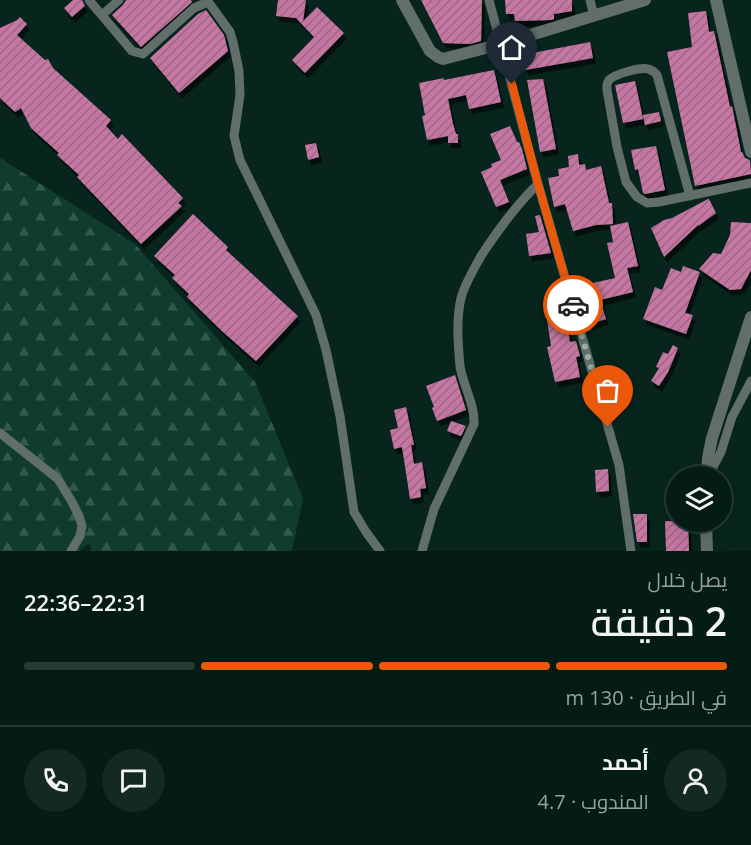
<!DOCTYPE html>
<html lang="ar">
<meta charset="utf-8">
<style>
:root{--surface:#051c15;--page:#132922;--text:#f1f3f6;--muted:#97a1a0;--line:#263a34;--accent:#ea580c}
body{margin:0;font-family:"Open Sans",Cairo,sans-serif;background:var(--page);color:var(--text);direction:rtl;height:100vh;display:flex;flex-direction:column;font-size:22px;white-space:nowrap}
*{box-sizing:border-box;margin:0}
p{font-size:20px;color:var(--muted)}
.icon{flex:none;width:33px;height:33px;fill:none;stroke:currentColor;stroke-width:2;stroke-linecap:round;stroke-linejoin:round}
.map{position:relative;height:551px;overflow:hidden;direction:ltr}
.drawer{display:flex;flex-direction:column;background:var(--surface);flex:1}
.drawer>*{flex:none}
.buttons{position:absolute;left:666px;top:466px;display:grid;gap:12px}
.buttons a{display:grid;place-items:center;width:66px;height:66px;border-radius:50%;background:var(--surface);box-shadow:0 6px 24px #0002,0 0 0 2px var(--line);font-size:30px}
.pin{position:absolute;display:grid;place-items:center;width:51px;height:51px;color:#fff;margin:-62px -26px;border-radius:50% 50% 50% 0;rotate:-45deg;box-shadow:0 0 6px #0007}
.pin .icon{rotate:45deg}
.courier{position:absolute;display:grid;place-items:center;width:60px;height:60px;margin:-30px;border:4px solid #ea580c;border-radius:50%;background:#fff;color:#222;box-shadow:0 2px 8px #0007}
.headline em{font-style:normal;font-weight:600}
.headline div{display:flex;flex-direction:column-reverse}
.headline{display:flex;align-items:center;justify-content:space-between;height:102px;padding:0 24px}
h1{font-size:39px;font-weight:600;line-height:45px}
.bar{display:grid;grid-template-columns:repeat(4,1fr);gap:9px 6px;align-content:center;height:72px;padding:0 24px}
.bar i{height:8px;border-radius:4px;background:var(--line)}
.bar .current{background:var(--accent)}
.bar p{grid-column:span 4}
.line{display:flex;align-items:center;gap:15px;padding:0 24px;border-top:2px solid var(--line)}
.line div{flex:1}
.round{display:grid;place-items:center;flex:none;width:63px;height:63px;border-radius:32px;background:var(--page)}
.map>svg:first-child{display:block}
.forest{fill:url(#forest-firs)}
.building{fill:url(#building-hatch);filter:url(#shadow)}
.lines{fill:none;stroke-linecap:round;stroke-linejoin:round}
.minor{stroke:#616e69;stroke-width:9}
.tertiary{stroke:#616e69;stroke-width:12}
.done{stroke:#98aea6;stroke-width:6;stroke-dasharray:0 10.8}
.route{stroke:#ea580c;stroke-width:8}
</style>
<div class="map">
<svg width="751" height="551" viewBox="0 0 751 551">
<defs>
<pattern id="forest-firs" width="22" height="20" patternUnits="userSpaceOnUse" patternTransform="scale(1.5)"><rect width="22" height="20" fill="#103c2f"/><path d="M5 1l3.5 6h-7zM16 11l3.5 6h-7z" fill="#33594d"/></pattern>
<pattern id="building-hatch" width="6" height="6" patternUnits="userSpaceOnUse" patternTransform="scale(1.5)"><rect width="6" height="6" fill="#c676a2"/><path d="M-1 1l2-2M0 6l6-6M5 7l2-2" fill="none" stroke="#996782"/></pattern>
<filter id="shadow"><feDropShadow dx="3" dy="5.5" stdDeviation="0" flood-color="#0009"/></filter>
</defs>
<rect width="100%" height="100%" fill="#07251c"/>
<!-- forest -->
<polygon class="forest" points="0,158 135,244 255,382 303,498 292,551 91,551 90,543 79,551 0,551"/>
<!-- building -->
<g class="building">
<polygon points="73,0 82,0 85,6 72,17 64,8"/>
<polygon points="126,0 191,0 192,2 141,47 112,15 123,5"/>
<polygon points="278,0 306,0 303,21 317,7 344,33 305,73 292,60 314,37 296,18 276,16"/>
<polygon points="421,0 482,0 481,41 470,44 443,43"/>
<polygon points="505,0 572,0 572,11 554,14 554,19 551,20 515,21 514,14 506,14"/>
<polygon points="206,10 224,35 228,51 179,93 150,58 198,14"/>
<polygon points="706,11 709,32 714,31 730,107 732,106 741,152 742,152 745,158 750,160 751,174 695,186 667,52 692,47 688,13"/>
<polygon points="20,17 27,24 17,35 45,60 48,59 53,68 111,120 106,126 118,139 122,134 183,198 178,203 182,206 141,244 77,177 79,175 57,155 59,153 31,128 21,108 15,112 0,98 0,28 17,20"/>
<polygon points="590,42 593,58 525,70 522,55"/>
<polygon points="494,70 501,102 469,109 466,95 448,99 453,124 456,134 458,134 458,143 448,143 448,136 427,140 422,116 425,115 419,83 444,78 444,80"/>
<polygon points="543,79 556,149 540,152 527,80"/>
<polygon points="635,81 643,119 623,123 615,85"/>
<polygon points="659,112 661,121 645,125 643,115"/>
<polygon points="510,126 517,142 519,142 522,149 527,169 500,180 509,202 496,207 481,172 492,167 491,164 501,160 490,134"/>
<polygon points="316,143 319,157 308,160 305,145"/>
<polygon points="656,146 665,190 645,194 643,193 638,169 635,170 631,150"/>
<polygon points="578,154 579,165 585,164 586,170 601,166 609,203 612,203 613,224 596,225 573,231 565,204 554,207 548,178 559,176 558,169 569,167 568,156"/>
<polygon points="708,199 709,199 716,213 698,226 699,224 664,257 651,228 664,220 672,218"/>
<polygon points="193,214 228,247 226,250 298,316 256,361 223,332 187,297 189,294 172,278 175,275 154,256"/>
<polygon points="540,215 551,253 529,256 526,234 539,232 535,216"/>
<polygon points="628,222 638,266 627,268 633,292 600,300 606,319 590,324 580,286 615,278 607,243 613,242 610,226"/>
<polygon points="731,222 751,223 751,270 741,289 730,290 699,269 713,253 721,254 730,235"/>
<polygon points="683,266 700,272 685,313 693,315 686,334 643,319 655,287 662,290 671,268 681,272"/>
<polygon points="566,317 570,342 576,341 580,356 576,357 580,377 555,382 547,347 551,346 547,320"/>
<polygon points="673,345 678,348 668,372 659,386 651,381 659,368 656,367 663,352 668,354"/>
<polygon points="455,375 466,410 437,421 432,408 434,407 426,386"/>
<polygon points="406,407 414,445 411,445 414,464 422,462 426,488 420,489 421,497 410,499 402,447 394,449 390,430 398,428 394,410"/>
<polygon points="451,421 466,426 461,436 447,431"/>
<polygon points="608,469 609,491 596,492 595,470"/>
<polygon points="633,514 647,514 647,542 637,542"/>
<polygon points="665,521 688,522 689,551 666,551"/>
</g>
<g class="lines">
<!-- minor -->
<g class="minor">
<polyline points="89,0 132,51 143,54 194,8 208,2"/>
<polyline points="207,0 230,32 233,42 239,71 240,95 234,136 240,160 316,315 326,350 340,416 354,512 366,532 380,551"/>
<polyline points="489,0 538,184 619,465 631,551"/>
<polyline points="590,0 594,16"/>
<polyline points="102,15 119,0"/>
<path d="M690,196L657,75C653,71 653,70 648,69C640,67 615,74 609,80C606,84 607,85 607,90L617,147L626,182L637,197L647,203L659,202L751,183"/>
<polyline points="0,433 58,479 72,502 79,516 82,526 80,536 71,551"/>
<polyline points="709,475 721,452 732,417 751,381"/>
<path d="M422,551L434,509L474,424C475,404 463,386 460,366C458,344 456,320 461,298C465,283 474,269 481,256C498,230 515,206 538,184"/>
</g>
<!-- tertiary -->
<g class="tertiary">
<polyline points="402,0 430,51 438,57 443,59 501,44 645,0"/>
<polyline points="716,0 751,152"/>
<polyline points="707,477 708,458 712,438 751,317"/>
<polyline points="706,522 707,551"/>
</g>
</g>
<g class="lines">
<!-- done -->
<polyline class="done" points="573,305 608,427"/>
<!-- route -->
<polyline class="route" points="512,84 538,184 573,305"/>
</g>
</svg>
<div class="buttons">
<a><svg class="icon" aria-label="layers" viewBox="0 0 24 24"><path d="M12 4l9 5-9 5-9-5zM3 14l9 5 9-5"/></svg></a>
</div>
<div class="pin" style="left:608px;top:427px;background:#ea580c"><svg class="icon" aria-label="bag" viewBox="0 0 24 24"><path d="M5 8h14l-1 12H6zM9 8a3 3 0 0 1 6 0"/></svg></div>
<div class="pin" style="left:512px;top:84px;background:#1f2937"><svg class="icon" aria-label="home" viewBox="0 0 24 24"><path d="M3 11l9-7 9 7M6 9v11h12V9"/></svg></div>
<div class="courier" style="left:573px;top:305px"><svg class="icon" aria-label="car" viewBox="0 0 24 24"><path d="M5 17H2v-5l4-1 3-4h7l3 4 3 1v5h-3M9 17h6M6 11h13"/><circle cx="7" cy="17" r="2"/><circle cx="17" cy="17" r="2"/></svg></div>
</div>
<section class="drawer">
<div class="headline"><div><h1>2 دقيقة</h1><p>يصل خلال</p></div><em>22:31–22:36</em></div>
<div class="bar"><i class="current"></i><i class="current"></i><i class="current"></i><i></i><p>في الطريق · 130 m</p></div>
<div class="line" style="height:108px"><a class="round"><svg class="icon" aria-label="person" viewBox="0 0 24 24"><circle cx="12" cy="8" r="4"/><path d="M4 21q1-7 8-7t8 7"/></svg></a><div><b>أحمد</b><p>المندوب · 4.7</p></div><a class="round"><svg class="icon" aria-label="chat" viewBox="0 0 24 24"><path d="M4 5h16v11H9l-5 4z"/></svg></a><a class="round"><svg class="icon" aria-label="phone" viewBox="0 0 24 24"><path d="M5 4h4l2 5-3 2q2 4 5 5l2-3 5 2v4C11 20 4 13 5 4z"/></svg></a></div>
</section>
